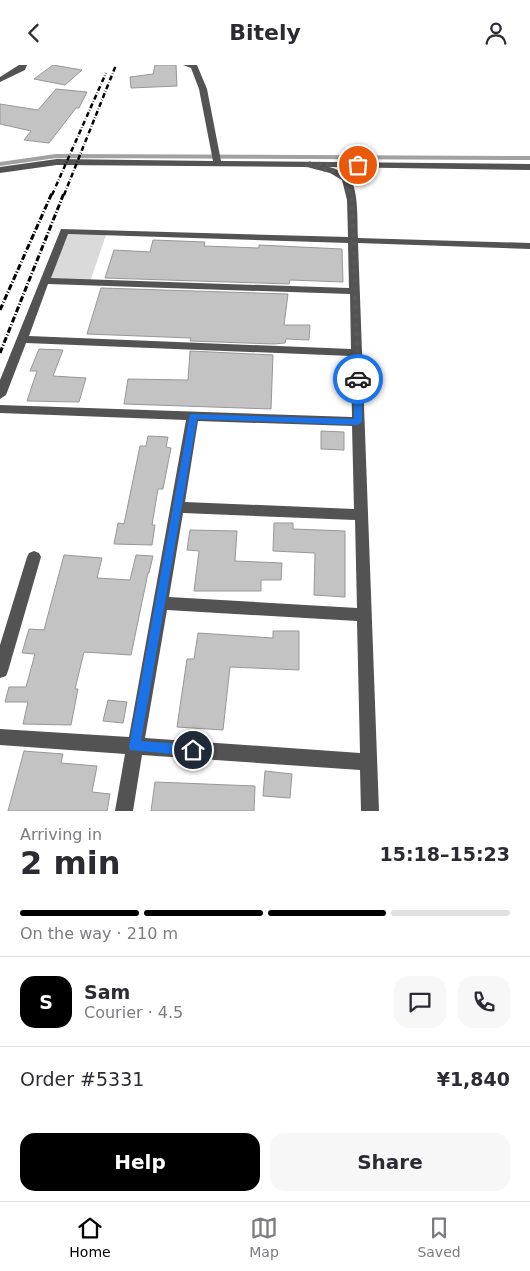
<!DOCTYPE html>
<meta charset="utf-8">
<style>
:root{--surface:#fff;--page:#f7f7f7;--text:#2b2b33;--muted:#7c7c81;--line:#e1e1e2;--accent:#000}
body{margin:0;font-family:"DejaVu Sans",sans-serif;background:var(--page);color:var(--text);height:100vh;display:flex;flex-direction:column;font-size:19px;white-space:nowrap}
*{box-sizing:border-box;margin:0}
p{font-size:16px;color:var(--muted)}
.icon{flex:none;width:28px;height:28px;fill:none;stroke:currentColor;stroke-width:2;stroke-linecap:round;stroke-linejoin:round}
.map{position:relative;height:746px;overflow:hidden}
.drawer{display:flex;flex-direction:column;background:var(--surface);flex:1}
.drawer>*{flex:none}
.pin{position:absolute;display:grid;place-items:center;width:42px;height:42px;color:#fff;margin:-21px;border:2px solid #fff;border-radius:50%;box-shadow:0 1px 5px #0007}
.courier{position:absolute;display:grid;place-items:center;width:50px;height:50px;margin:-25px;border:4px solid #1a73e8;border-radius:50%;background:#fff;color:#222;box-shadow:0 1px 6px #0007}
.overview em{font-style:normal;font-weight:700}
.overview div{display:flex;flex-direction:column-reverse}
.overview{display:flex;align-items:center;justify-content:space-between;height:85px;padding:0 20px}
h1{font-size:32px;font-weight:700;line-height:38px}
.bar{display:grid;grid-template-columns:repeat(4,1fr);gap:8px 5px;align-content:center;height:60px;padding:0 20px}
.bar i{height:6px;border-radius:4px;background:var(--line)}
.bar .selected{background:var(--accent)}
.bar p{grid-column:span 4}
.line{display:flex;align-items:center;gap:12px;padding:0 20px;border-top:1px solid var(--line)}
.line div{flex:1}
.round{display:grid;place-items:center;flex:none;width:52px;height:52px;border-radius:15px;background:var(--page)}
.primary-button{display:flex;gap:10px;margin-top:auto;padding:10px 20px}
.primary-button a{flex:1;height:58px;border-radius:15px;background:var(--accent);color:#fff;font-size:20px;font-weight:700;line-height:58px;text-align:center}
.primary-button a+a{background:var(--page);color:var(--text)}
header{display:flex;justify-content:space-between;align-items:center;height:65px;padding:0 20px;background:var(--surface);font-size:22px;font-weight:700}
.dock{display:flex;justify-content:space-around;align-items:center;height:70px;border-top:1px solid var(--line);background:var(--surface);font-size:14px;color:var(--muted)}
.dock a{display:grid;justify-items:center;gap:2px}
.dock .selected{color:var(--accent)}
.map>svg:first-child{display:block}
.green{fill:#dadada}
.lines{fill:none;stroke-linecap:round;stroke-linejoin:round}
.stream{stroke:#a1a1a1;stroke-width:4}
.building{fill:#c3c3c3;stroke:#979797}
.minor{fill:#535353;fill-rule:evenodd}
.rail-far1{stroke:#000;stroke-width:2.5;stroke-dasharray:5 2 0.5 2;stroke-linecap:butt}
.rail{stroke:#000;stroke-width:3;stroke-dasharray:6 2 1 2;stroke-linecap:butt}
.route{fill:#1a73e8}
.done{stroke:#595959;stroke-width:5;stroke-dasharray:0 9}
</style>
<header><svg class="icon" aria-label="back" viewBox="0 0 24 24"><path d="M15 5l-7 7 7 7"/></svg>Bitely<svg class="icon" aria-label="person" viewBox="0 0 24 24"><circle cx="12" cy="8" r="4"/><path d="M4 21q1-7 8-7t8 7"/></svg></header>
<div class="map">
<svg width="530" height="746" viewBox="0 0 530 746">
<rect width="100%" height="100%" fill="#fff"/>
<!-- green -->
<polygon class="green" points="64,166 107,167 90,217 45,216"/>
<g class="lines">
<!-- stream -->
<polyline class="stream" points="0,99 56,91 530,93"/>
</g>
<!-- building -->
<g class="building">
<polygon points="53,0 82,5 65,20 34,14"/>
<polygon points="155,0 176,0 177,21 131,23 130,12 153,9"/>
<polygon points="56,24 87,27 79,43 76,43 49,78 24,75 31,66 0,59 0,39 38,45"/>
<polygon points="153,175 205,177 204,181 259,183 259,180 342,184 343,217 290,215 289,219 105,213 114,185 150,187"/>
<polygon points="101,223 288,229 284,260 310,260 309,275 286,274 285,278 274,279 190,276 191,273 87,269"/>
<polygon points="39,284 63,285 53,311 86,313 79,337 27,336 37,306 30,306"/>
<polygon points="190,286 273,290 271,344 124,339 128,314 188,315"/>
<polygon points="321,366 344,367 344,385 321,384"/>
<polygon points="148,371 168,372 166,382 171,383 163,424 158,424 152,460 155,460 152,480 114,479 118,458 124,459 140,381 146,381"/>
<polygon points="274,458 293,458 293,464 345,466 345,532 314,530 315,488 273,486"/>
<polygon points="190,465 237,466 235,496 282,498 281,515 261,515 261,526 194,526 199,486 187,485"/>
<polygon points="64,490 102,493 97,513 130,515 136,490 153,491 149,508 148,508 131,590 84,587 75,624 78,624 71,660 23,659 28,637 5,637 9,622 26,622 35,589 22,588 29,564 44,565"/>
<polygon points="273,566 299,566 299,605 230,602 223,665 177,662 187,594 194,594 198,568 273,573"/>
<polygon points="108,635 127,637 123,658 103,656"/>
<polygon points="24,686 63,689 61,698 97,701 92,727 110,729 107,746 8,746"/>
<polygon points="265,706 292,709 290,733 263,731"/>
<polygon points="155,717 255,721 254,746 151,746"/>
</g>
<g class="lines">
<!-- minor -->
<g class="minor">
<polygon points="19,0 27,0 25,5 0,17 0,12"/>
<path d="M183,0H197L207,24L221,96L530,99V105L329,102C336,104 346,108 350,113C359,127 357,156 358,173L530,178V184L358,178L379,746H361L360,705L142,690L133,746H115L125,689L0,680V664L129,672L186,355L0,348V340L352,352L351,291L26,278L6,330L0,334V315L61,164L348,172L347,135L342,115L330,108L307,102L57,100L0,108V102L57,94L213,96L199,24L191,3ZM68,169L348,178L349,223L51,213ZM48,219L350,229L351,284L29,271ZM198,356L352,361L354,444L185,437ZM183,448L355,455L357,543L169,532ZM167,545L357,556L360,688L145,673Z"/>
<polygon points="34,486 39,488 41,492 8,606 6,611 0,613 0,580 27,492 29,488"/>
</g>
<!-- rail-far1 -->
<g class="rail-far1">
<polyline points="52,130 106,8"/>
<polyline points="64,130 116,0"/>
</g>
<!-- rail -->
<g class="rail">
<polyline points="0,245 52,128"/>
<polyline points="0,288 64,128"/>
</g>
</g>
<!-- route -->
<polygon class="route" points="358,311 362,314 362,357 358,360 197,354 141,676 193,680 197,681 198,685 197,689 193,691 130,685 129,682 190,349 354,354 354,314"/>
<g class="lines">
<!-- done -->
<polyline class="done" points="358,314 352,135 346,114 333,106 304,99 358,100"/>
</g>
</svg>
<div class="pin" style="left:358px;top:100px;background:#ea580c"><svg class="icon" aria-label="bag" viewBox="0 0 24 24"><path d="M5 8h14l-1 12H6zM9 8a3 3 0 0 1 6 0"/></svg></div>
<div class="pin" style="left:193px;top:685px;background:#1f2937"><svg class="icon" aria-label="home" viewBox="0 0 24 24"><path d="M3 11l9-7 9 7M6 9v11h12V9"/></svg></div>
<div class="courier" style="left:358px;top:314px"><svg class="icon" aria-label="car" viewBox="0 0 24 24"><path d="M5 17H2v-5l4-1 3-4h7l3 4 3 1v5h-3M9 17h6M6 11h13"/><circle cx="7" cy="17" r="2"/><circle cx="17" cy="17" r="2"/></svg></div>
</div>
<section class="drawer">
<div class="overview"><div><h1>2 min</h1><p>Arriving in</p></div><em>15:18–15:23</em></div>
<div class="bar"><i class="selected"></i><i class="selected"></i><i class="selected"></i><i></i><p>On the way · 210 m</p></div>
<div class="line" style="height:90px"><b class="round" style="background:var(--accent);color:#fff">S</b><div><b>Sam</b><p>Courier · 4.5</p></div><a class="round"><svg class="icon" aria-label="chat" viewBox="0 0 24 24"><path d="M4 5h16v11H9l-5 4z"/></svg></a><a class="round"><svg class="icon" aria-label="phone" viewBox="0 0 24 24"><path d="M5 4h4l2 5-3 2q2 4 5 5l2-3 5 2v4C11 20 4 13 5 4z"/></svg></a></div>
<div class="line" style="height:65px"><div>Order #5331</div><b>¥1,840</b></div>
<div class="primary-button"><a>Help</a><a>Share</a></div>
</section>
<nav class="dock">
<a class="selected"><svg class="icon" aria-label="home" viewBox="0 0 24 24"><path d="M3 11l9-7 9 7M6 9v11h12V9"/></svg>Home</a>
<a><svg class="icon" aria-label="map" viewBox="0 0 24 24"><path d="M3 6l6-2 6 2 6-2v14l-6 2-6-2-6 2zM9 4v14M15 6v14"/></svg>Map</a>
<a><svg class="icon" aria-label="saved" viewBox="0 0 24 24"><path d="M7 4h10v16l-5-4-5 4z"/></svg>Saved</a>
</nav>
